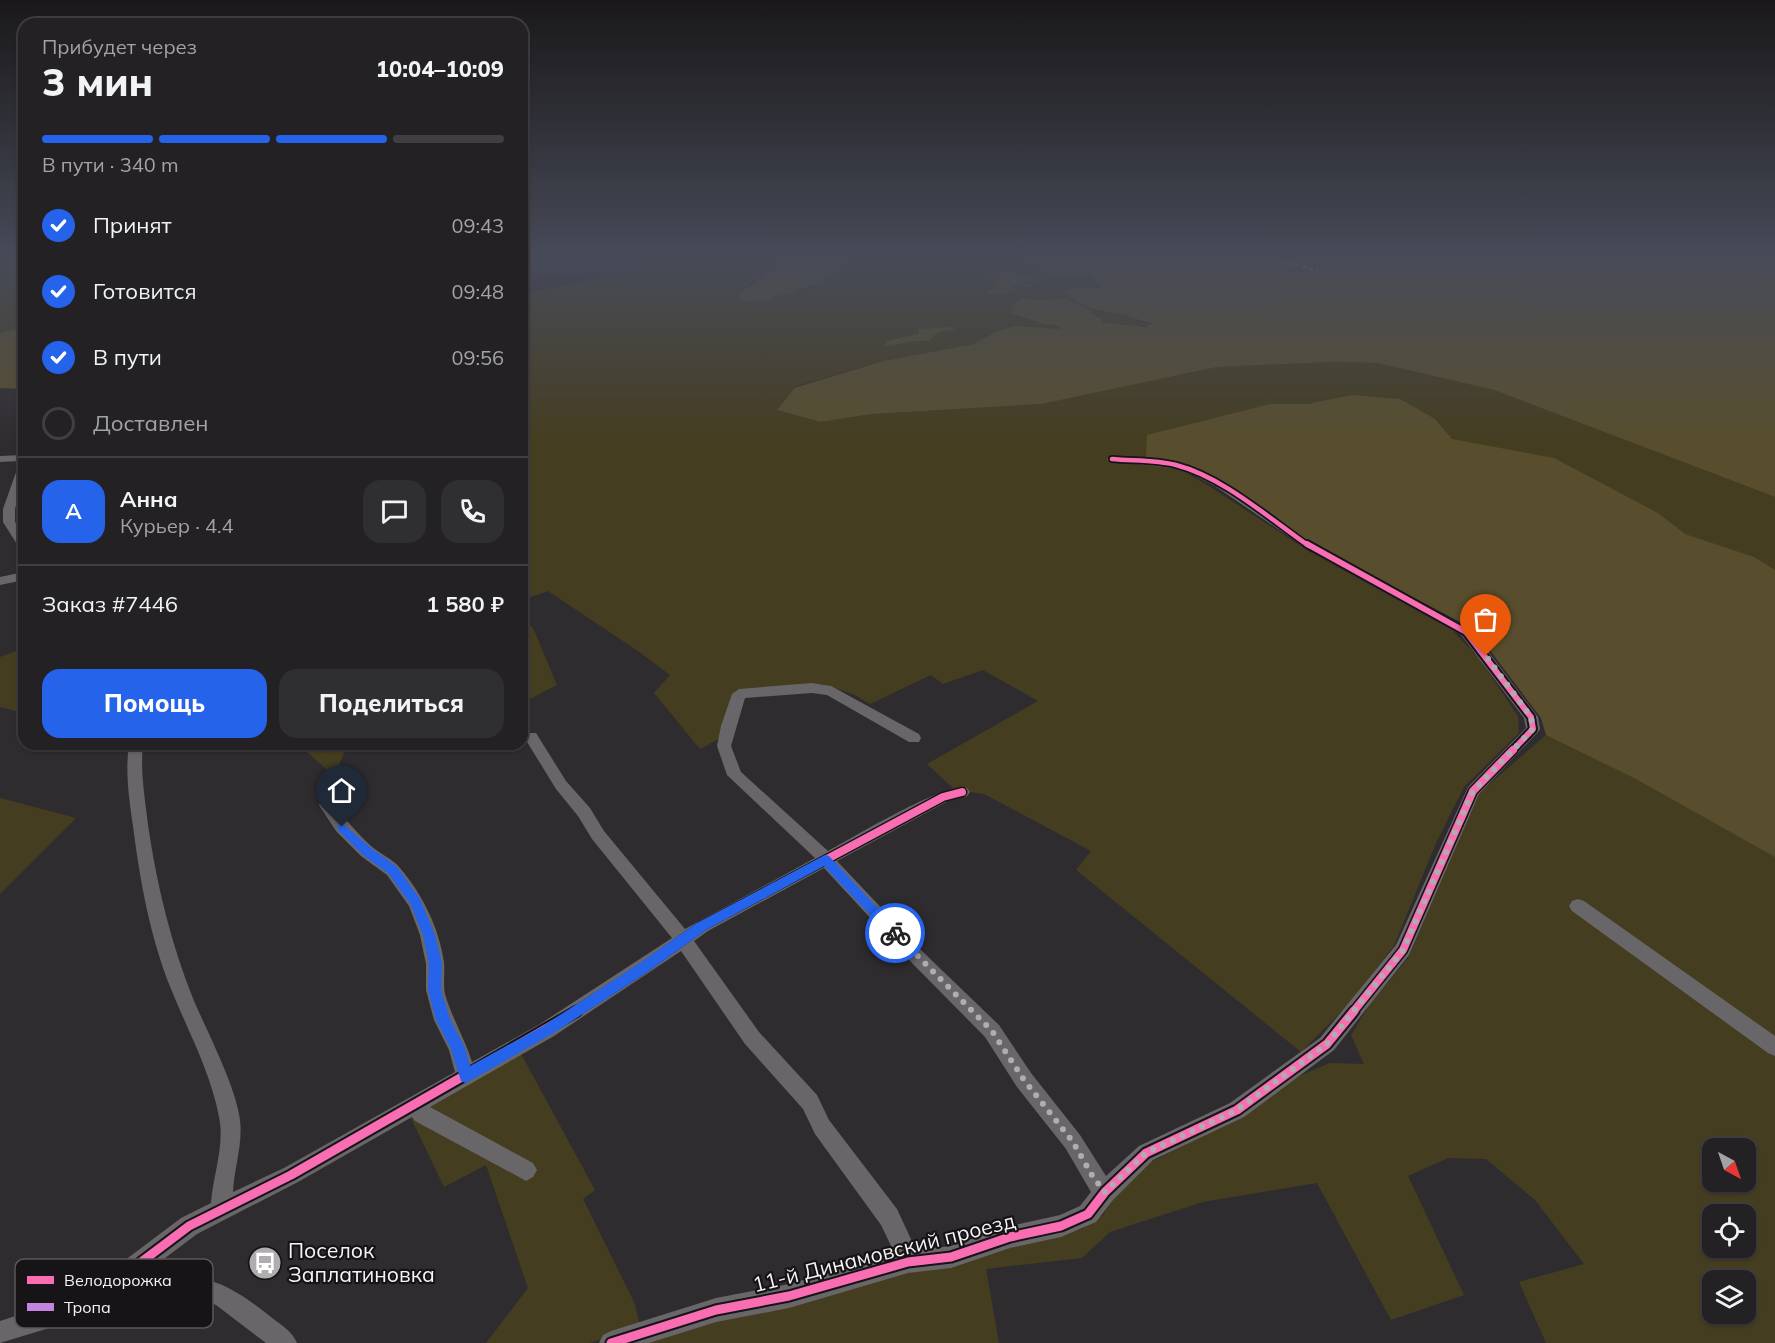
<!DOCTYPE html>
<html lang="ru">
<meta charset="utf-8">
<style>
:root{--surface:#232123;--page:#2f2e30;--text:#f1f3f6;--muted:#a3a3a6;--line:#403e41;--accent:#2563eb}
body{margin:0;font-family:Mulish,sans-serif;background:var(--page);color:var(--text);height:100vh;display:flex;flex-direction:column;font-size:22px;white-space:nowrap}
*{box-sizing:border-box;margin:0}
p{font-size:20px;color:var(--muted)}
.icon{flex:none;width:33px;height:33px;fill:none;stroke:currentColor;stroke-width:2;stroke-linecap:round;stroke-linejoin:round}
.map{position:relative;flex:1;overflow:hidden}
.details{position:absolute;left:18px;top:18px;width:510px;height:732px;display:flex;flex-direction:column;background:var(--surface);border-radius:18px;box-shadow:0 2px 4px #0004,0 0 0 2px var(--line)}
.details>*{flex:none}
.needle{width:39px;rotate:140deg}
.buttons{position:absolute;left:1702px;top:1138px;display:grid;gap:12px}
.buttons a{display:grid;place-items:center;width:54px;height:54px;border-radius:12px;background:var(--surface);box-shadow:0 2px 4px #0004,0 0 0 2px var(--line);font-size:30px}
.pin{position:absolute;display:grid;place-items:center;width:51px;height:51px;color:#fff;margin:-62px -26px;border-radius:50% 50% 50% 0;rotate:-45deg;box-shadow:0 0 6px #0007}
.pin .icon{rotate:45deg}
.courier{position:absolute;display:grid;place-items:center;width:60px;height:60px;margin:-30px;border:4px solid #2563eb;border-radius:50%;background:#fff;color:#222;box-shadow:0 2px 8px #0007}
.overview em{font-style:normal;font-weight:800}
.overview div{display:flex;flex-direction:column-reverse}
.overview{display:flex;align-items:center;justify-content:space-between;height:102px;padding:0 24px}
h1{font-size:39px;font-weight:800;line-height:45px}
.bar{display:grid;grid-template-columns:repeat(4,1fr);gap:9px 6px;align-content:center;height:72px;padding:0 24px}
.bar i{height:8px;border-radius:4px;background:var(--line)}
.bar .current{background:var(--accent)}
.bar p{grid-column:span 4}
.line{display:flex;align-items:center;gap:15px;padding:0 24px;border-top:2px solid var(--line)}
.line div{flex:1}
.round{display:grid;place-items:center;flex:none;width:63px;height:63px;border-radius:18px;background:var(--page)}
ol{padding:0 24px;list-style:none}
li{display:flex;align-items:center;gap:18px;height:66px}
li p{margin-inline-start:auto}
li .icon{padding:6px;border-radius:50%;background:var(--accent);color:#fff;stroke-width:4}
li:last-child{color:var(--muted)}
li i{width:33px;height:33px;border:3px solid var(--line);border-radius:50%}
.action{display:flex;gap:12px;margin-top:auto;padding:12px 24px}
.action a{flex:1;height:69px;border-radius:18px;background:var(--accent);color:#fff;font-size:24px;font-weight:800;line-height:69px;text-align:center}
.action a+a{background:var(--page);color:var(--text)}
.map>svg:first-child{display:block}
.green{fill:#453d20;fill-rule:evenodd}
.forest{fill:#584e2d}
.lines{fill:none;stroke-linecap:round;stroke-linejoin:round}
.street{fill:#686668;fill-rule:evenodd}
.quiet{stroke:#c483df;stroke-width:3;stroke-dasharray:5 3;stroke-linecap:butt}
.cycleway-far3-casing{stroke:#161416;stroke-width:8}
.cycleway-far2-casing{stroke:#161416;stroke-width:10}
.cycleway-far1-casing{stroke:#161416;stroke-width:11}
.cycleway-casing{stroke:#161416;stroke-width:13}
.cycleway-far3{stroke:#f96db3;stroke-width:4.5}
.cycleway-far2{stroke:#f96db3;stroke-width:6}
.cycleway-far1{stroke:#f96db3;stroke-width:8}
.cycleway{stroke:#f96db3;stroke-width:9}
.route{fill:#2563eb}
.done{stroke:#b0adb0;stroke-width:6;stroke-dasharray:0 10.8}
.labels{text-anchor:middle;stroke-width:4.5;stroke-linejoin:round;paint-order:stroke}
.near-poi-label{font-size:21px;fill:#f6f3f6;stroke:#161416;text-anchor:start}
.near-street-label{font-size:21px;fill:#f6f3f6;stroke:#161416}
.key{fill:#161416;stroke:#595759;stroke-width:1.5}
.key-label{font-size:16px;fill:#f6f3f6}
</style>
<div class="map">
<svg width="1775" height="1343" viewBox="0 0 1775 1343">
<rect width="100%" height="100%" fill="#2f2c2f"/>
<!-- green -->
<g class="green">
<polygon points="0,257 24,257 24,324 20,328 0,333"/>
<path d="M693,257H724L766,269L759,280L744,287L775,296L792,294L798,289L815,287L849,258L843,257H970L986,268H996L1005,259L1002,257H1020L1025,262L1069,276L1090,275L1102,288L1079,287L1097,310L1102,313L1128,315L1141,322L1154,324L1147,328C1132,324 1117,325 1101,322L1099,317L1063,298L1041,300L1022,298L1012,313L1044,324L1061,326V329L1034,328L1029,326L995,332L973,344L883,361L794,387L777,410L819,422L872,414L1042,404L1217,367L1332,362L1377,363L1494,390L1775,497V1343H1546L1519,1282L1584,1264L1535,1200L1486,1159L1448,1158L1408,1176L1464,1295L1391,1320L1317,1183L1203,1202L1110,1232L1082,1258L986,1269L999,1343H645L717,1321L789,1305L908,1273L954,1264L1011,1244L1082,1229L1103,1215L1114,1197L1149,1163L1240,1117L1297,1077L1330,1063L1364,1064L1351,1035L1370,1004L1408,958L1479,793L1546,735L1541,718L1474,629L1322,550L1223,484L1175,463L1146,458L1112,457L1177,468L1209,486L1310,552L1453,631L1478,657L1518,716L1519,733L1464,787L1436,843L1394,946L1348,1005L1301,1052L1076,870L1091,851L984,794L955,790L927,764L1038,701L983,670L943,684L931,675L870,704L855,695L822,684L753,689L742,699L730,733L700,749L654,693L670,675L638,651L548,591L522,600V294L639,270ZM1713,1149H1746V1182H1713ZM1713,1215H1746V1248H1713ZM1713,1281H1746V1314H1713Z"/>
<polygon points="522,617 533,628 557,685 522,703"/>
<polygon points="24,648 24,713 0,707 0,657"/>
<polygon points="298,744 348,744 334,776"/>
<polygon points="0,798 76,818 0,894"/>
<polygon points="520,1052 595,1190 583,1199 635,1304 640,1327 590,1343 486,1343 528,1288 486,1165 444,1187 410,1116"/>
</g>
<!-- forest -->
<g class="forest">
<path d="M781,257H849V270H835L834,274L825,277V283L798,289L792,294L775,296L770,300L746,301L737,297C744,288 753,286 760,278C767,271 773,263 781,257Z"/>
<path d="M1020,257H1775V497L1494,390L1377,363L1332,362L1217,367L1042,404L872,414L820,422L777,410L794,388L883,361L973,344L995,332L1015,326L1060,329V326L1044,324L1011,313L1012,306L1022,298L1041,300L1063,298L1090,310L1091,313L1102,319V322C1117,325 1132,324 1147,328V325L1153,324L1129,317L1127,315C1109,313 1074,308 1065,290L1079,287L1101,288L1090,275C1068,276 1035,277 1020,257Z"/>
<polygon points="1005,273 1035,276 1039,283 1025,281 1033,285 1030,288 1017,284 1011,286 1018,290 997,295 986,293 994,288 999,282 991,276"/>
<polygon points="24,324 24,389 0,388 0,333 20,328"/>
<path d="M950,327L956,330L938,332L929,341C912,340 900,345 884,346L887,341L918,334L919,329Z"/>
<polygon points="1352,395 1400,399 1435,419 1452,439 1554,458 1658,513 1685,534 1754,557 1775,570 1775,857 1636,779 1546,735 1541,718 1474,629 1322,550 1223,484 1175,463 1146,458 1147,435 1270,404 1308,404"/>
</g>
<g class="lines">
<!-- street -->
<g class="street">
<polygon points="522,257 530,257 522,260"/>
<polygon points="24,455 24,479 15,509 15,522 24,537 24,550 20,549 3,522 3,509 20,461 0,462 0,456"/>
<path d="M1112,456L1175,462L1201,471L1223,482L1321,549L1471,629L1538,717L1540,729L1538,732L1479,794L1409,955L1334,1050L1244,1117L1153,1160L1113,1200L1096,1222L1061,1237L1010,1248L951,1268L908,1273L789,1308L716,1322L649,1343H599L603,1335L611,1331L716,1298L789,1284L895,1254L881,1225L815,1134L803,1109L745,1044L681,951L554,1036L430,1107L533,1163L537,1170L533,1177L526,1181L519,1177L415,1121L412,1117L298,1182L197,1234L136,1280C196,1269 224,1279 271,1317C281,1325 292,1331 297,1343H266L216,1305L201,1299L180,1297L128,1304L0,1343V1321L99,1289L108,1273L181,1218L211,1203C213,1175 225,1145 219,1117C211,1073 188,1031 171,989C150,937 140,881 133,826C129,798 125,772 129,744H143C140,772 145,798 148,825C157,886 171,944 194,1001C208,1033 236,1087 240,1120C243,1145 234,1168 233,1192L284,1168L455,1072L449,1050L434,1020L426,990V964L420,935L409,906L387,875L361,856L336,831L319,805L322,801H332C344,818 356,832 371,846C380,854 393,859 400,868C423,895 439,928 444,962C445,973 443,984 445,994C452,1018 465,1039 472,1062L540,1024L672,938L592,839L578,816L556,789L524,737L526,733H536L566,781L590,808L604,831L685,929L815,858L727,775L717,746L721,726L732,694L739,689L812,683L831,686L919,734L921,738L919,742H909L827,695L812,693L745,698L731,746L741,772L828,851C852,838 946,781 967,788L970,792L967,796L948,801L837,861L924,953L999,1025L1031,1073L1080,1135L1106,1176L1139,1146L1230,1103L1320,1038L1396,945L1468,787L1526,728L1524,718L1461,635L1313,553L1215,486L1193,475L1173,468L1108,461L1107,459ZM824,868L912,963L985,1037L1017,1087L1066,1149L1091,1192L1080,1206L1060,1215L1010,1226L951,1246L916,1250L897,1209L829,1120L817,1095L759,1032L694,941L708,931Z"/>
<polygon points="24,572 24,580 0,585 0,577"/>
<polygon points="24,614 24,629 18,625 18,618"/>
<polygon points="1578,899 1584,901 1775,1036 1775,1056 1768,1053 1572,911 1569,906 1572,901"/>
</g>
<!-- quiet -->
<polyline class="quiet" points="1262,257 1318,270"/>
<!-- cycleway-far3 casing -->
<g class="cycleway-far3-casing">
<path id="cycleway-far3" d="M1112,459C1133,461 1156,460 1176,465C1223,477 1270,519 1309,546"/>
</g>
<!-- cycleway-far2 casing -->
<g class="cycleway-far2-casing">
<polyline id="cycleway-far2" points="1307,544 1466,632 1531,717 1533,729 1512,751"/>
</g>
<!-- cycleway-far1 casing -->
<g class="cycleway-far1-casing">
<g id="cycleway-far1">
<polyline points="575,1012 642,969 702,926 943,797 962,792"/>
<polyline points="1353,1012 1403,950 1473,791 1513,750"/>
</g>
</g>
<!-- cycleway casing -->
<g class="cycleway-casing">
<g id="cycleway">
<polyline points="106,1299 116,1281 189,1226 291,1175 577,1011"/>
<polyline points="611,1343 716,1310 789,1296 908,1262 951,1257 1010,1237 1061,1226 1088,1214 1105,1192 1146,1153 1237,1110 1327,1044 1354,1011"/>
</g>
</g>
<!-- cycleway-far3 -->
<use href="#cycleway-far3" class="cycleway-far3"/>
<!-- cycleway-far2 -->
<use href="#cycleway-far2" class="cycleway-far2"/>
<!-- cycleway-far1 -->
<use href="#cycleway-far1" class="cycleway-far1"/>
<!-- cycleway -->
<use href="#cycleway" class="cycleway"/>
</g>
<!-- sky -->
<linearGradient id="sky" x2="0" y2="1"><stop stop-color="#1a181a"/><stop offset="0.58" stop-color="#474b58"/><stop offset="1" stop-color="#474b58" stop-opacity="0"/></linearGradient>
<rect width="1775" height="445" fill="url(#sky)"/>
<!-- route -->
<polygon class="route" points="342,823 372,849 397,867 420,899 435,935 442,963 441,990 450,1019 465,1048 470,1066 543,1026 637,965 697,923 825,855 829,856 901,933 899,936 890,936 824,866 706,930 646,973 552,1034 466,1083 461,1081 451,1049 436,1020 428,990 429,963 423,935 411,905 388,873 363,855 338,830 338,824"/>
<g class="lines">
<!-- done -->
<polyline class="done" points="895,933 992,1031 1024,1080 1073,1142 1093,1177 1105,1192 1146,1153 1237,1110 1327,1044 1403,950 1473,791 1533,729 1531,717 1486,656"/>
</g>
<!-- icons -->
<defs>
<g id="bus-disc" transform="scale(1.725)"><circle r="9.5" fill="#b0adb0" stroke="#161416"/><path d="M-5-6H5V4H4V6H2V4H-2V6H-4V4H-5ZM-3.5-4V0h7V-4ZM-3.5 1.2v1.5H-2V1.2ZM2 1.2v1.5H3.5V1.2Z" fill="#fff"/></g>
</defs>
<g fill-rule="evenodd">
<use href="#bus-disc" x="265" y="1263"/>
</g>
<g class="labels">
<!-- near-poi labels -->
<g class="near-poi-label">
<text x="288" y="1258">Поселок<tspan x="288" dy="24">Заплатиновка</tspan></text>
</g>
<!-- near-street labels -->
<g class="near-street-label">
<text transform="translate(884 1253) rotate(-14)" y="7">11-й Динамовский проезд</text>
</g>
</g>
<!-- legend -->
<rect x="15" y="1259" width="198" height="69" rx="9" class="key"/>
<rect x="27" y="1276" width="27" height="8" fill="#f96db3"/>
<rect x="27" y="1303" width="27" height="8" fill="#c483df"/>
<g class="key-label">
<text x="64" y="1286">Велодорожка</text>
<text x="64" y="1313">Тропа</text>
</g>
</svg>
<div class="buttons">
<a><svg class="needle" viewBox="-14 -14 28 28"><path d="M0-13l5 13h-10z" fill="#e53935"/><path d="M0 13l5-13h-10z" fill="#a3a3a6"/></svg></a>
<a><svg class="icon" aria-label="locate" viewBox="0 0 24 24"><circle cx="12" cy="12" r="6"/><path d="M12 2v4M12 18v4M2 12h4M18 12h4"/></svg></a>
<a><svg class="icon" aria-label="layers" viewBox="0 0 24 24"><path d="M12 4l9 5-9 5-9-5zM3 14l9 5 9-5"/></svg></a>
</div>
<div class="pin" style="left:1486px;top:656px;background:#ea580c"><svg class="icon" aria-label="bag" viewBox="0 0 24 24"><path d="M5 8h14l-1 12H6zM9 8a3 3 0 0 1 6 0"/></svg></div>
<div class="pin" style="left:342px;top:827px;background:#1f2937"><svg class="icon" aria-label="home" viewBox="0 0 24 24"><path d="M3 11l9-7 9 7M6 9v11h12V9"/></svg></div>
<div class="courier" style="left:895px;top:933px"><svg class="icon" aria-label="bike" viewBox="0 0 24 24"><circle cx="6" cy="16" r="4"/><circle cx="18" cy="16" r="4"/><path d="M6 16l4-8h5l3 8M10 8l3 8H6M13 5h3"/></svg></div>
<section class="details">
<div class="overview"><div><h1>3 мин</h1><p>Прибудет через</p></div><em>10:04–10:09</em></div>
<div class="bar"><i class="current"></i><i class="current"></i><i class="current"></i><i></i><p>В пути · 340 m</p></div>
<ol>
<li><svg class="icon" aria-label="check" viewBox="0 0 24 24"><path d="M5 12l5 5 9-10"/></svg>Принят<p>09:43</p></li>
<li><svg class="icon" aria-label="check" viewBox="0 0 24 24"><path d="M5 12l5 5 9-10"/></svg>Готовится<p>09:48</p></li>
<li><svg class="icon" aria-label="check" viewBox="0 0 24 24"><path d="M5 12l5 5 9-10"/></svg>В пути<p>09:56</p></li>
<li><i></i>Доставлен</li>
</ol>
<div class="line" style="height:108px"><b class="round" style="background:var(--accent);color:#fff">А</b><div><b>Анна</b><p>Курьер · 4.4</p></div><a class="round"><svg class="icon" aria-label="chat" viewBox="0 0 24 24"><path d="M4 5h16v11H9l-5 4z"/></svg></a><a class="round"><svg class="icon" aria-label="phone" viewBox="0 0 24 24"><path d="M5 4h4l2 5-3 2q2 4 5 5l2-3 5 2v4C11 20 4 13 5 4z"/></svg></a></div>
<div class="line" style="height:78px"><div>Заказ #7446</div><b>1 580 ₽</b></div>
<div class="action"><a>Помощь</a><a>Поделиться</a></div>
</section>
</div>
